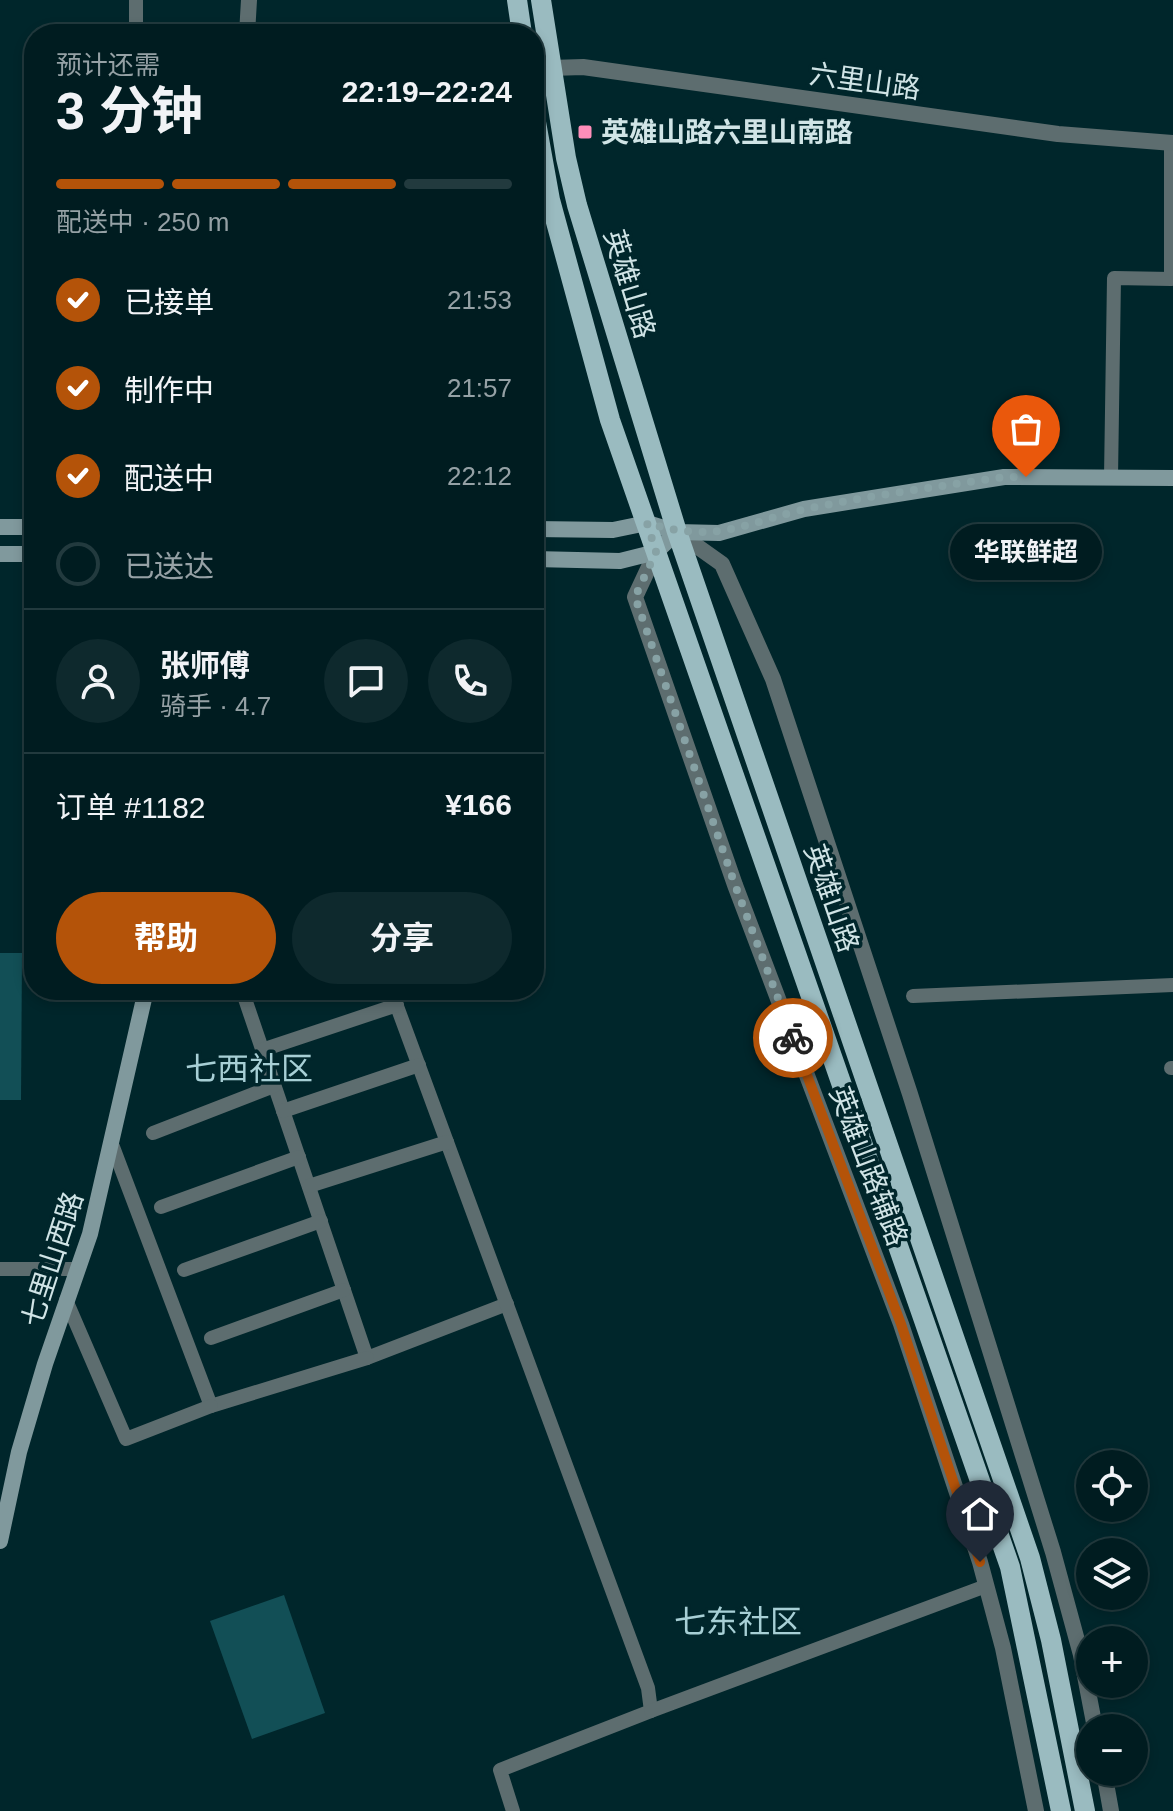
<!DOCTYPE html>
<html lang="zh">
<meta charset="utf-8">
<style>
:root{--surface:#001c20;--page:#0e292d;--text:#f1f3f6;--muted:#95a1a5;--line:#223a3e;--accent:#b45309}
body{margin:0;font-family:Helvetica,"Noto Sans SC",sans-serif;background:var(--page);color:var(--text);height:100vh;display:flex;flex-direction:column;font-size:30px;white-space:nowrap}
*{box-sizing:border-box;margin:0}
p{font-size:26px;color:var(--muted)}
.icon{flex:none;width:44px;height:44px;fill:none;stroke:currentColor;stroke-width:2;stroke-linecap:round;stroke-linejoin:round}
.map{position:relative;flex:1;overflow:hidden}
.panel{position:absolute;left:24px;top:24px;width:520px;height:976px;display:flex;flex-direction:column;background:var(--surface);border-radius:32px;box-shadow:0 4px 12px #0003,0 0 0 2px var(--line)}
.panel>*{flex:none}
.controls{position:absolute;left:1076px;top:1450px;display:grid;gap:16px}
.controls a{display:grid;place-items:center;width:72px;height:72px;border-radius:50%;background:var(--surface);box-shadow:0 4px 12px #0003,0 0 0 2px var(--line);font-size:40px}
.pin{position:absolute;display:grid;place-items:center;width:68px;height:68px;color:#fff;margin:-82px -34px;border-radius:50% 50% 50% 0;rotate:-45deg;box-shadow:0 0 8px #0007}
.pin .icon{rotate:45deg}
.courier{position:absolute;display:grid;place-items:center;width:80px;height:80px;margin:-40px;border:6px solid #b45309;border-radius:50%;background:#fff;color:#222;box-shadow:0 2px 10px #0007}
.bubble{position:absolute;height:56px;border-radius:28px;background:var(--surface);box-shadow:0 4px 12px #0003,0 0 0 2px var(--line);font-size:26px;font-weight:700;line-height:56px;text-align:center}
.summary em{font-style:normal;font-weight:700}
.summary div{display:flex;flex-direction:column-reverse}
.summary{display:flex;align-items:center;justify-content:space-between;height:136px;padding:0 32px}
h1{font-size:52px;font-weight:700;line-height:60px}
.bar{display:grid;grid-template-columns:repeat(4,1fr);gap:12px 8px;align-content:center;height:96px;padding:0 32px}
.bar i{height:10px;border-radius:6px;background:var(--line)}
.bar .on{background:var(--accent)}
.bar p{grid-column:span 4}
.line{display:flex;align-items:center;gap:20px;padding:0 32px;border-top:2px solid var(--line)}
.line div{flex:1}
.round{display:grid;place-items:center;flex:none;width:84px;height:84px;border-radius:42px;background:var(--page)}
ol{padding:0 32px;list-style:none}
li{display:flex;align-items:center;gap:24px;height:88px}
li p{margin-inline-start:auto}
li .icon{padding:8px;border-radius:50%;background:var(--accent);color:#fff;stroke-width:4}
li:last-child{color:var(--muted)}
li i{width:44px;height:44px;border:4px solid var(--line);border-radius:50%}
.action{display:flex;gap:16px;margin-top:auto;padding:16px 32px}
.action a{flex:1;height:92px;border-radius:48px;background:var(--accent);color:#fff;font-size:32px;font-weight:700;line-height:92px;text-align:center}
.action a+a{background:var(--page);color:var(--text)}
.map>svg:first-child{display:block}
.green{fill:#124f56}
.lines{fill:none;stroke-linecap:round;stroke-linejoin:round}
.minor{stroke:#5d6d6f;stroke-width:14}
.tertiary{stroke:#5d6d6f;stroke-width:16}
.secondary{stroke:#80999d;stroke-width:16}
.primary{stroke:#9abbc0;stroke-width:20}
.done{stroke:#87a2a5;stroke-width:8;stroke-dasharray:0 14.4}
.route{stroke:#b45309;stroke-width:10}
.poi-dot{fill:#ff8eba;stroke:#00262b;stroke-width:3}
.labels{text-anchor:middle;stroke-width:7;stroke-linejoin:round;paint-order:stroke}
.street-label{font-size:28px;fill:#d0e4e6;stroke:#00262b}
.poi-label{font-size:28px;font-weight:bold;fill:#d0e4e6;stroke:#00262b;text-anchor:start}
.quarter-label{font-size:32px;fill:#a7cfd5;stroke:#00262b}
</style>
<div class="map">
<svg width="1173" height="1811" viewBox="0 0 1173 1811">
<rect width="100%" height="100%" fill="#00262b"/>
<!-- green -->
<g class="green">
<polygon points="0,953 22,953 21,1100 0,1100"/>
<polygon points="284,1595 325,1713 252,1739 210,1621"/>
</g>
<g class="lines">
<!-- minor -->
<g class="minor">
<polyline points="136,0 136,34"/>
<polyline points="1111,477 1114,278 1171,279 1171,143"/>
<polyline points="242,990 367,1358 507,1304"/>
<polyline points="391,990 648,1688 651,1711 500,1770 513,1811"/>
<polyline points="913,996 1173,985"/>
<polyline points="262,1050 397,1005"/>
<polyline points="1171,1068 1173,1068"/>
<polyline points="283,1111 419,1065"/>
<polyline points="153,1133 274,1086"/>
<polyline points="113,1147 211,1406 367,1358"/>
<polyline points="309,1186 447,1142"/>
<polyline points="161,1207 299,1157"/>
<polyline points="0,1269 77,1269"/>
<polyline points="184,1270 321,1221"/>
<polyline points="66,1300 126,1439 211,1406"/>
<polyline points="211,1338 344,1290"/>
<polyline points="651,1711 986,1586"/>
</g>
<!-- tertiary -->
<g class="tertiary">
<polyline points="247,34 249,0"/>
<polyline points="551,68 583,67 1058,134 1173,143"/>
<polyline points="677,532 722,564 773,679 910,1094 1053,1552 1081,1655 1095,1728"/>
<polyline points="656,552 635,597 735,885 901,1324 980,1562 1003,1648 1036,1811"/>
<polyline points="1104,1772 1111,1811"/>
</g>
<!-- secondary -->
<g class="secondary">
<polyline points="0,527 34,527"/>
<polyline points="534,529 613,530 647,523 677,532 719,533 804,509 1004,477 1173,478"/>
<polyline points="0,554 34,554"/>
<polyline points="534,559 620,561 656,552 677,532"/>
<polyline points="0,1541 19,1452 45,1364 90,1234 146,990"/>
</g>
<!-- primary -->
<g class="primary">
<polyline points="517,0 522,34"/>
<polyline points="541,0 566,158 577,205 677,532 1030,1558 1051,1640 1085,1811"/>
<polyline points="534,111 550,200 610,420 1010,1567 1061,1811"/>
</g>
</g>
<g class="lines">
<!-- done -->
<path class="done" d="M793,1038L735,885L635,597L656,552L647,523C724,546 749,519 821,506C881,494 943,486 1004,477H1026"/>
<!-- route -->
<polyline class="route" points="793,1038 901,1324 980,1562"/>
</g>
<!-- markers -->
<rect class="poi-dot" x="577" y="124" width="16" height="16" rx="4"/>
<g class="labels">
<!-- street labels -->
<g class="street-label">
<text transform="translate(865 81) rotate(8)" y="10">六里山路</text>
<text transform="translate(630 284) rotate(73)" y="10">英雄山路</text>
<text transform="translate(832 898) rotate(71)" y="10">英雄山路</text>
<text transform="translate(869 1166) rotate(69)" y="10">英雄山路辅路</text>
<text transform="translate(52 1259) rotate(-72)" y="10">七里山西路</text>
</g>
<!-- poi labels -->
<g class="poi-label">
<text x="601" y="142">英雄山路六里山南路</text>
</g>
<!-- quarter labels -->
<g class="quarter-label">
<text x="249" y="1080">七西社区</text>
<text x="738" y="1633">七东社区</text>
</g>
</g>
</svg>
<div class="controls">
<a><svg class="icon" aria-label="locate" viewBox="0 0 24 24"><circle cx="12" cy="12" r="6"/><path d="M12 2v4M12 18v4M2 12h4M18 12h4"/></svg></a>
<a><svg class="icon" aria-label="layers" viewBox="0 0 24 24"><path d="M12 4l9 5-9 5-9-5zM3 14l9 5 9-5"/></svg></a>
<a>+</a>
<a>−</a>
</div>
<div class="pin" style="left:1026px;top:477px;background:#ea580c"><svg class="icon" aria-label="bag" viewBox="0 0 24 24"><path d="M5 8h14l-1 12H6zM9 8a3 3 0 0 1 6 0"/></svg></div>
<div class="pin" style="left:980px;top:1562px;background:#1f2937"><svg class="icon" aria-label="home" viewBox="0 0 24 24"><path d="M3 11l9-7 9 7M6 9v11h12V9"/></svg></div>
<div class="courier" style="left:793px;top:1038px"><svg class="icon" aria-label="bike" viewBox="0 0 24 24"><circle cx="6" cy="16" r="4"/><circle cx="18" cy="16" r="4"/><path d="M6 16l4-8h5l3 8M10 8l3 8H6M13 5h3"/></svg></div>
<div class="bubble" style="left:950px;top:524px;width:152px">华联鲜超</div>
<section class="panel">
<div class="summary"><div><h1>3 分钟</h1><p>预计还需</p></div><em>22:19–22:24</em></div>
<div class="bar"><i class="on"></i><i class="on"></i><i class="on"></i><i></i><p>配送中 · 250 m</p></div>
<ol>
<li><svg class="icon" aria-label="check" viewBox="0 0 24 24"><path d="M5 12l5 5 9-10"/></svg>已接单<p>21:53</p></li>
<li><svg class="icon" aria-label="check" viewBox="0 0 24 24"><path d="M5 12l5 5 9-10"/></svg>制作中<p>21:57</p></li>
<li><svg class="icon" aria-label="check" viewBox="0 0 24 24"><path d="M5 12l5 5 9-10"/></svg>配送中<p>22:12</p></li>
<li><i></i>已送达</li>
</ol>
<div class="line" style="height:144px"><a class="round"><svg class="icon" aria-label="person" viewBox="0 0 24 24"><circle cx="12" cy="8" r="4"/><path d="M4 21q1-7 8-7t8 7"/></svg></a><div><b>张师傅</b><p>骑手 · 4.7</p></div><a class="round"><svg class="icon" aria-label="chat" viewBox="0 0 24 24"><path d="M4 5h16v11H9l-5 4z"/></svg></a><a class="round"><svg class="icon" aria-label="phone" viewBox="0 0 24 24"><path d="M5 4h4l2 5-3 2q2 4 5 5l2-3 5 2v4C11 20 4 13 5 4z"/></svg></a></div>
<div class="line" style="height:104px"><div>订单 #1182</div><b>¥166</b></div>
<div class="action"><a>帮助</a><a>分享</a></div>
</section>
</div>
